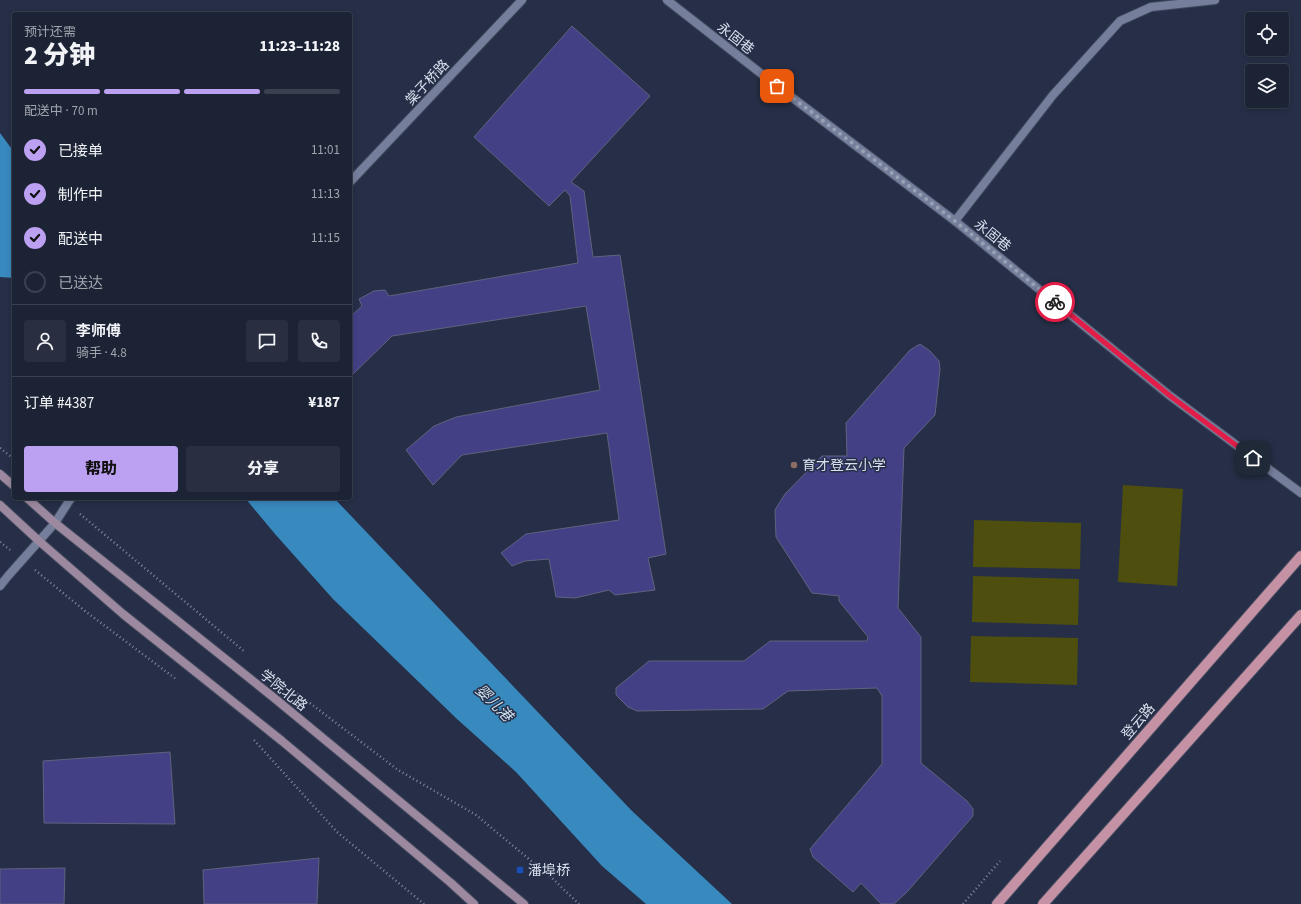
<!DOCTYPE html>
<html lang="zh">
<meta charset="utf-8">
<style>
:root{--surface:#1c2335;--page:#292f41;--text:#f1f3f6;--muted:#a0a4ad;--line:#3a4050;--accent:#bca0f2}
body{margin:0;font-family:"Source Sans 3","Noto Sans SC",sans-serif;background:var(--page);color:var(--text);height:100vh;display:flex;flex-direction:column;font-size:15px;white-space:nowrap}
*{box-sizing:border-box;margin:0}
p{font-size:13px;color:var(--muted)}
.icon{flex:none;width:22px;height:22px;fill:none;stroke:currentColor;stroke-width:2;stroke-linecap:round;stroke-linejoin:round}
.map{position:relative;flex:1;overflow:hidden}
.details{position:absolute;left:12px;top:12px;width:340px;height:488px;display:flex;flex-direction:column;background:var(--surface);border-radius:4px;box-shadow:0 2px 6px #0003,0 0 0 1px var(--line)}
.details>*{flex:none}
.controls{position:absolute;left:1245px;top:12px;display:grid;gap:8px}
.controls a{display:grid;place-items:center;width:44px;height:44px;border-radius:4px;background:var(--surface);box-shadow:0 2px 6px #0003,0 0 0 1px var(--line);font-size:20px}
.pin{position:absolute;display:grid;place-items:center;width:34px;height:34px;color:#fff;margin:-17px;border-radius:8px;box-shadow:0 2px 6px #0006}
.courier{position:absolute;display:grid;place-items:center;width:40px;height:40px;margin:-20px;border:3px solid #e11d48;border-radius:50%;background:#fff;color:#222;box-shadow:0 1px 5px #0007}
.summary em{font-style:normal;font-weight:800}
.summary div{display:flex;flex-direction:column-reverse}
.summary{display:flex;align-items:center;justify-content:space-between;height:68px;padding:0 12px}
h1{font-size:26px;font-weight:800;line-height:30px}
.bar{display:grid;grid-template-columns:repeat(4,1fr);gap:6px 4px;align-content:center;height:48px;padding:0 12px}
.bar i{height:5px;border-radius:3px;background:var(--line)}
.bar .active{background:var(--accent)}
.bar p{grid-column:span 4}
.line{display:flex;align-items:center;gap:10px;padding:0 12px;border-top:1px solid var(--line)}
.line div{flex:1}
.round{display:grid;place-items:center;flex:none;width:42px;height:42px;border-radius:4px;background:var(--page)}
ol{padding:0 12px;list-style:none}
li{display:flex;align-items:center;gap:12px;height:44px}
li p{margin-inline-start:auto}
li .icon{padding:4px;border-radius:50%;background:var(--accent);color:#111;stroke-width:4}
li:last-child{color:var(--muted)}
li i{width:22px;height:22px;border:2px solid var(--line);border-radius:50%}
.button{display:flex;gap:8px;margin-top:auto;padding:8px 12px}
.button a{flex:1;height:46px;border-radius:4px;background:var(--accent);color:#111;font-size:16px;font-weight:800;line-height:46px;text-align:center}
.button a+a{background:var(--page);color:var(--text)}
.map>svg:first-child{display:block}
.green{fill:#4e4e0f}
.water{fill:#3889be}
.building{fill:#434085;stroke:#60627f}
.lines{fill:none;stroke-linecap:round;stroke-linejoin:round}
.service-casing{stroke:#444a5f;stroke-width:10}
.minor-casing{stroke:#444a5f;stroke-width:10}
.tertiary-casing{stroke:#444a5f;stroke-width:10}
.secondary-casing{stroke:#444a5f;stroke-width:10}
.primary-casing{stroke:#444a5f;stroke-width:12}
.path{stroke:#82899d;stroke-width:2.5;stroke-dasharray:1 3;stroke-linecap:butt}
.service{stroke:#757f9c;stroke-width:8}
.minor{stroke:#757f9c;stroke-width:8}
.tertiary{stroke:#757f9c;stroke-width:8}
.secondary{stroke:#9c89a0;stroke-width:8}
.primary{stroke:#c492a4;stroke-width:10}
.done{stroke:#9aa1b4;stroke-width:4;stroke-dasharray:0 7.2}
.route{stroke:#e11d48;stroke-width:5}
.education-dot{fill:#8d6e63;stroke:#262f47;stroke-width:1.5}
.transit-dot{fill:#1a4fb4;stroke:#262f47;stroke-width:1.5}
.labels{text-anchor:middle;stroke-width:3;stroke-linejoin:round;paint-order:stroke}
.street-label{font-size:14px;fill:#d9dfef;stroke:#262f47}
.poi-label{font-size:14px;fill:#d9dfef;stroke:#262f47;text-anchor:start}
.water-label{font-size:15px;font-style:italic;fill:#cee1ef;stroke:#262f47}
</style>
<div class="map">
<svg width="1301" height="904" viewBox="0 0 1301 904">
<rect width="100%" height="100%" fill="#262f47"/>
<!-- green -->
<g class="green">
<polygon points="1123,485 1183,489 1177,586 1118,582"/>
<polygon points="974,520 1081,523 1080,569 973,567"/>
<polygon points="973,576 1079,579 1078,625 972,622"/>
<polygon points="971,636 1078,638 1077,685 970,682"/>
</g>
<!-- water -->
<g class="water">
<polygon points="0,133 14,152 14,278 0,277"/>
<polygon points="245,498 334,498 632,811 732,904 646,904 602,866 516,772 457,719 333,599 275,534"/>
</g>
<!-- building -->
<g class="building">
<polygon points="572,26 650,96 571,182 584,191 593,257 620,255 666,554 648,558 655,590 615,595 609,590 575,598 556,597 549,559 525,561 512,566 501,553 526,534 619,520 607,433 462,455 433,485 406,450 434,426 456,417 600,390 586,306 392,336 350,377 350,317 362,306 359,299 374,291 385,290 389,296 578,263 570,196 565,190 549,206 474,137"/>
<polygon points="920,344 930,351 939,361 940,369 935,415 904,448 898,608 921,637 921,763 967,801 973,809 973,816 907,892 894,904 881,904 861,883 853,892 813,857 810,849 882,764 882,696 877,688 788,691 763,709 637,711 628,707 616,695 616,688 649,661 744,661 770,641 867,641 868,637 839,601 839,596 812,593 776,537 775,510 785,494 822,456 847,456 846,423 910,350"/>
<polygon points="170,752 175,824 44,823 43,761"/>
<polygon points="319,858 317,904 204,904 203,870"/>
<polygon points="65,868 64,904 0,904 0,869"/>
</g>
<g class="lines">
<!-- service casing -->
<g class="service-casing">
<polyline id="service" points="955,221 1053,95 1120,21 1151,7 1215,0"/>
</g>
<!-- minor casing -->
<g class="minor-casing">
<g id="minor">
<polyline points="350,182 522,0"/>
<polyline points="0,586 8,576 55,523 71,498"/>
</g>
</g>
<!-- tertiary casing -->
<g class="tertiary-casing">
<polyline id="tertiary" points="667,0 777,86 955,221 1169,395 1301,493"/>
</g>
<!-- secondary casing -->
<g class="secondary-casing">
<g id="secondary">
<polyline points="0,474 14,486"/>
<polyline points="27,498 55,523 273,697 524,904"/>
<polyline points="0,505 39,541 123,614 282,741 451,883 474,904"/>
</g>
</g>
<!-- primary casing -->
<g class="primary-casing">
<g id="primary">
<polyline points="997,904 1301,556"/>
<polyline points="1043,904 1301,615"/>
</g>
</g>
<!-- path -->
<g class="path">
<polyline points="0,448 14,459"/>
<polyline points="80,514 245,652"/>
<polyline points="0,542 10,550"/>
<polyline points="35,570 85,611 176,679"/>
<polyline points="294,691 398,770 476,815 553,879 579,904"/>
<polyline points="254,740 337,832 424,904"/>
<polyline points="963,904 1000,861"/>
</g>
<!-- service -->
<use href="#service" class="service"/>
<!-- minor -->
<use href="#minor" class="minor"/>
<!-- tertiary -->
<use href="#tertiary" class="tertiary"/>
<!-- secondary -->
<use href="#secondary" class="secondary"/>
<!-- primary -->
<use href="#primary" class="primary"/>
</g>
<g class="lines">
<!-- done -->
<polyline class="done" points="777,86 955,221 1055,302"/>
<!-- route -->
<polyline class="route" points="1055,302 1169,395 1253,458"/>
</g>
<!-- markers -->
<circle class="education-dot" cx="794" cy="465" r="4"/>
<rect class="transit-dot" x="516" y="866" width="8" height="8" rx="2"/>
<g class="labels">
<!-- street labels -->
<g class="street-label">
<text transform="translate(736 38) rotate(38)" y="5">永固巷</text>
<text transform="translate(427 82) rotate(-47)" y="5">棠子桥路</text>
<text transform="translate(993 235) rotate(39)" y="5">永固巷</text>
<text transform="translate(284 690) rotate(39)" y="5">学院北路</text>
<text transform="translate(1138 721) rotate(-49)" y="5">登云路</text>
</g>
<!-- poi labels -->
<g class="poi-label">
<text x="802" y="470">育才登云小学</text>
<text x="528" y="875">潘埠桥</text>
</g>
<!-- water labels -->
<g class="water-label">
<text transform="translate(494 703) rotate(45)" y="5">婴儿港</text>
</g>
</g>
</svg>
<div class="controls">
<a><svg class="icon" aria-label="locate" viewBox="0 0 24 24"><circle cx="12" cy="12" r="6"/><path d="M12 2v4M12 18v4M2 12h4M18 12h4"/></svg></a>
<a><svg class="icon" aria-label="layers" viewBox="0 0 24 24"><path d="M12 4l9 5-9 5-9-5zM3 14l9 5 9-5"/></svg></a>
</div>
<div class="pin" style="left:777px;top:86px;background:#ea580c"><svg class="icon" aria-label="bag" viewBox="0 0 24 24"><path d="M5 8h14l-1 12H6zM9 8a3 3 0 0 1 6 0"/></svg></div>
<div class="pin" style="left:1253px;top:458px;background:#1f2937"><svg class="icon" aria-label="home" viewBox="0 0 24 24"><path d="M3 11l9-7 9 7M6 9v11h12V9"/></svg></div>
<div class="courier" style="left:1055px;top:302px"><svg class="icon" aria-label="bike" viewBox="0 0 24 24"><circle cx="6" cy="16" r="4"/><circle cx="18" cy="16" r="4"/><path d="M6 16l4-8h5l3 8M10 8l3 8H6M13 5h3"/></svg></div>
<section class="details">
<div class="summary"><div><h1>2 分钟</h1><p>预计还需</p></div><em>11:23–11:28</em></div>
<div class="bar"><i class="active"></i><i class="active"></i><i class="active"></i><i></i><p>配送中 · 70 m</p></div>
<ol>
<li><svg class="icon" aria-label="check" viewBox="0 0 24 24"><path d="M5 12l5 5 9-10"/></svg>已接单<p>11:01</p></li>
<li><svg class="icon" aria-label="check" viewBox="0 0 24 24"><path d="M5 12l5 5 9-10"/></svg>制作中<p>11:13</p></li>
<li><svg class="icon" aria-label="check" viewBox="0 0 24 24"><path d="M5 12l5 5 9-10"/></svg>配送中<p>11:15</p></li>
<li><i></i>已送达</li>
</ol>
<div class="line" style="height:72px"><a class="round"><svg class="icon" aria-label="person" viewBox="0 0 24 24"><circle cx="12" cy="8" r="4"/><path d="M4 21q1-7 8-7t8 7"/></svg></a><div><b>李师傅</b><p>骑手 · 4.8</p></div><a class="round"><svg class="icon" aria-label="chat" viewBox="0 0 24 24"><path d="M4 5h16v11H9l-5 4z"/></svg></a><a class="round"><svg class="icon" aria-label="phone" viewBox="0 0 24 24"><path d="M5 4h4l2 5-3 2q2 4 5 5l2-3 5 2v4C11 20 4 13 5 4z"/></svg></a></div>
<div class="line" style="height:52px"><div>订单 #4387</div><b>¥187</b></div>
<div class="button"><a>帮助</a><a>分享</a></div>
</section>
</div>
